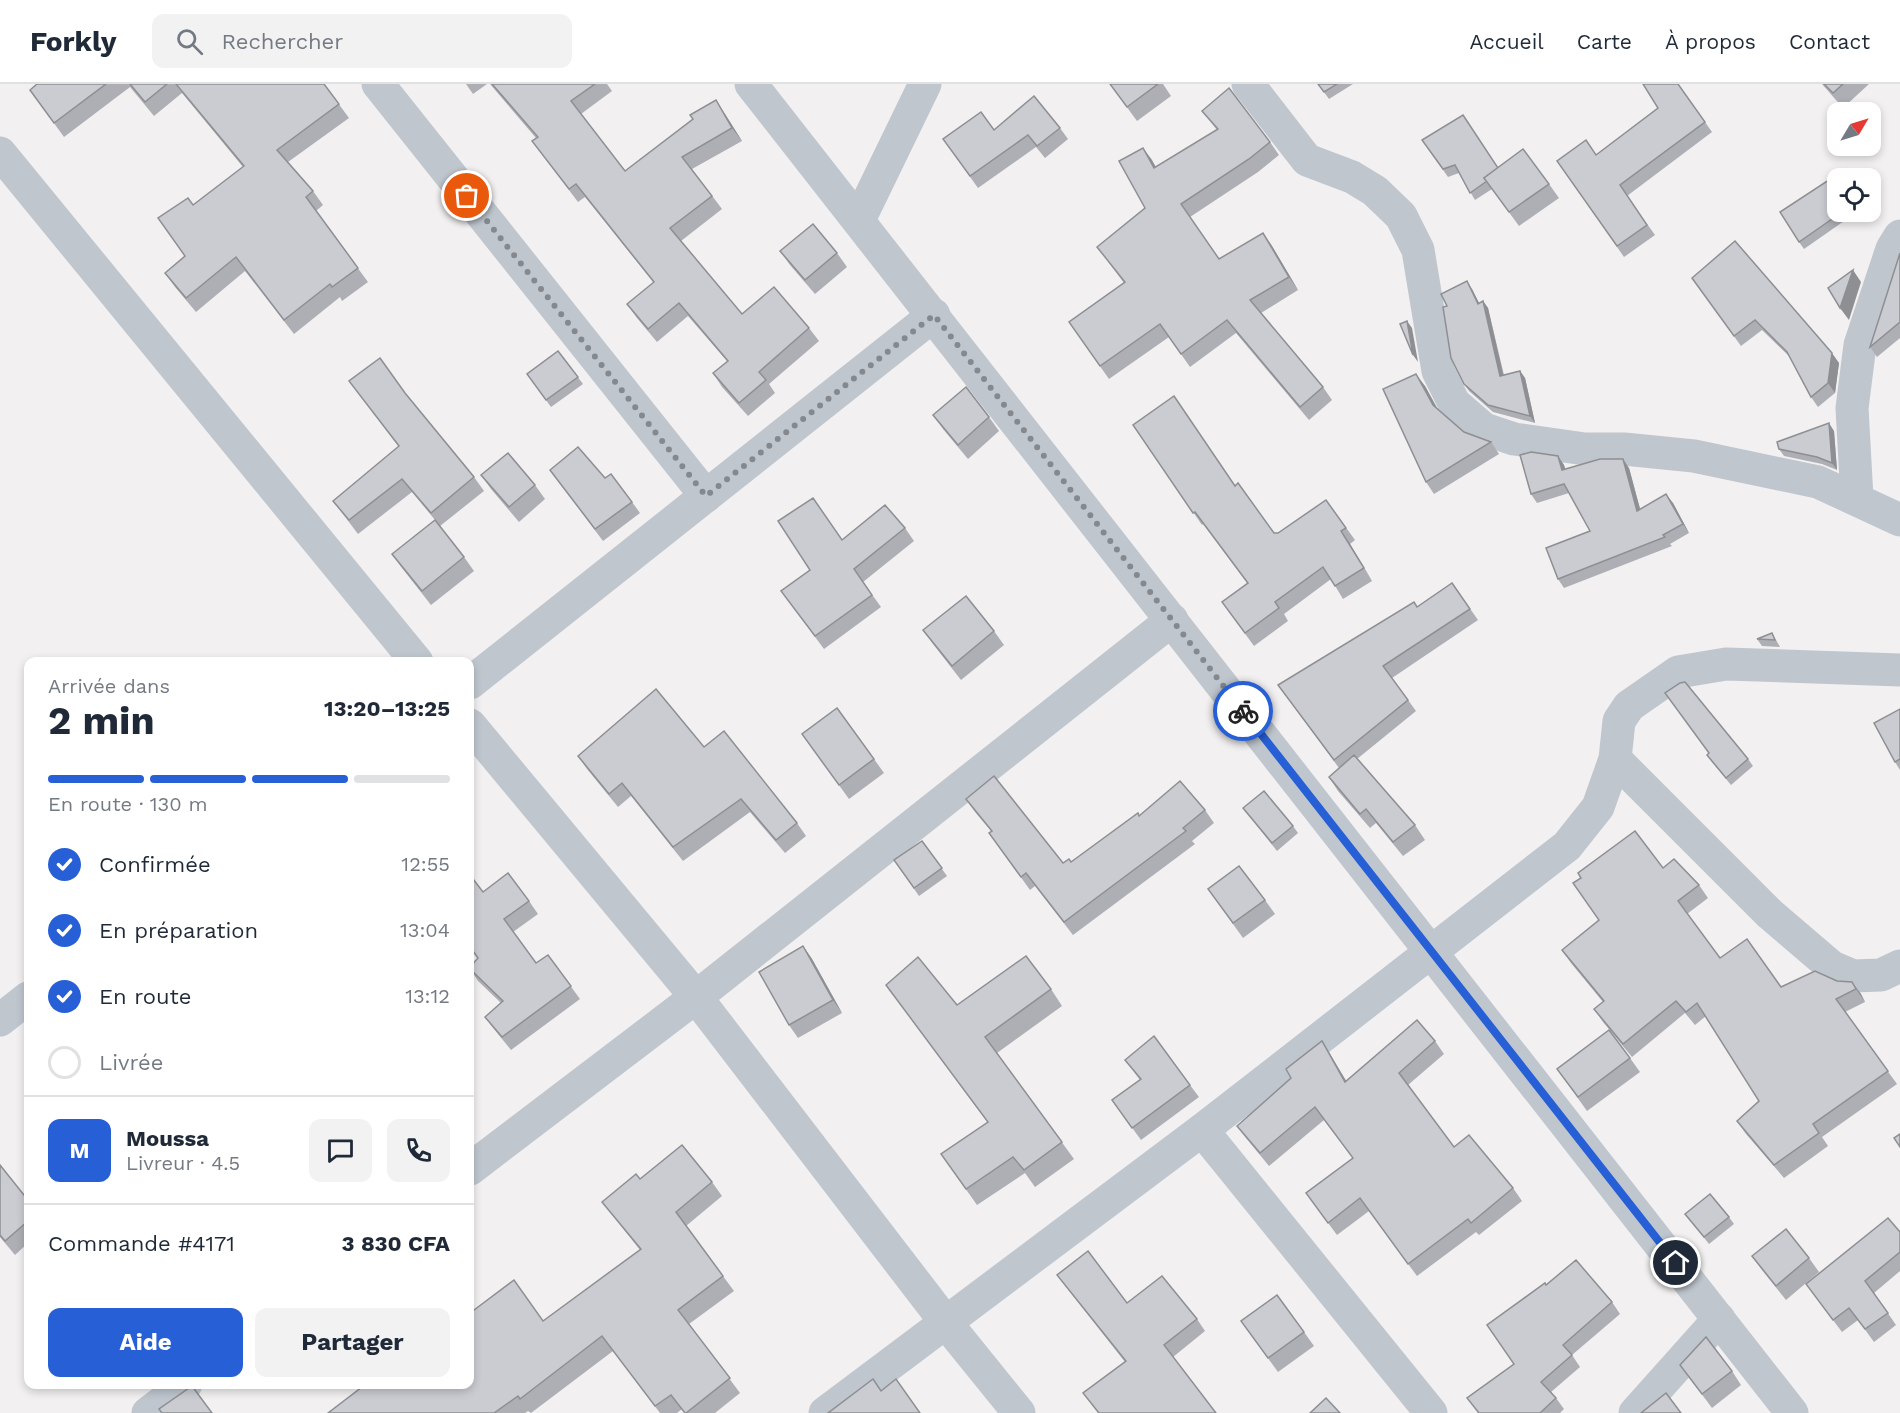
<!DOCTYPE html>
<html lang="fr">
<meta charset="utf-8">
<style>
:root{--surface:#fff;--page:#f2f2f3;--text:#1f2937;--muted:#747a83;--line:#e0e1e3;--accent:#265fd6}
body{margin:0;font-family:"Work Sans",sans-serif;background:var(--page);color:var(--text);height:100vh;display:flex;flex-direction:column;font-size:22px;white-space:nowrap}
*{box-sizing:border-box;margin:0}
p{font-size:20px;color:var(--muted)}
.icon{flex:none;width:33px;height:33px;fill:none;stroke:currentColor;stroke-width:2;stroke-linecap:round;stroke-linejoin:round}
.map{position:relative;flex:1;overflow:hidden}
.panel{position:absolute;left:24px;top:573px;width:450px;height:732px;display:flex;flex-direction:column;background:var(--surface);border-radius:12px;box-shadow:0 3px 9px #0003}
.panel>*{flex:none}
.needle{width:39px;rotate:52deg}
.tools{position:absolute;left:1827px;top:18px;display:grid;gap:12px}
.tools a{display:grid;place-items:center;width:54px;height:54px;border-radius:12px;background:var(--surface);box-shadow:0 3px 9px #0003;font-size:30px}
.pin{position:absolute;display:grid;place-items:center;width:51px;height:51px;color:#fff;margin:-26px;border:3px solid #fff;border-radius:50%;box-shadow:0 2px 6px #0007}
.courier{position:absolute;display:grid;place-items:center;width:60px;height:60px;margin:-30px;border:4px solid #265fd6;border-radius:50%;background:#fff;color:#222;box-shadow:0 2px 8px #0007}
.head em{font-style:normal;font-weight:700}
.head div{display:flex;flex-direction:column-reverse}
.head{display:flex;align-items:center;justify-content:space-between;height:102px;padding:0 24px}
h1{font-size:39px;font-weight:700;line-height:45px}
.bar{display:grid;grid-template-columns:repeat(4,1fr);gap:9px 6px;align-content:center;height:72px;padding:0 24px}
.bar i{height:8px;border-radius:4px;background:var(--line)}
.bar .active{background:var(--accent)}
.bar p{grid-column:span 4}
.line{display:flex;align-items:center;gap:15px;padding:0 24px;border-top:2px solid var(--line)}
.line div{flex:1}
.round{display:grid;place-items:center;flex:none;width:63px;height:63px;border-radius:12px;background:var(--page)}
ol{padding:0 24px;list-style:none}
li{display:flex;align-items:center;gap:18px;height:66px}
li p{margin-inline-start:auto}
li .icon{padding:6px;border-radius:50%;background:var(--accent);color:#fff;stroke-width:4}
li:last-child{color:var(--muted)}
li i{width:33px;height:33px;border:3px solid var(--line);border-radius:50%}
.cta{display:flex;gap:12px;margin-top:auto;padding:12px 24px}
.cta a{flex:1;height:69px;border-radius:12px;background:var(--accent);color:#fff;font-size:24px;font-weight:700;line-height:69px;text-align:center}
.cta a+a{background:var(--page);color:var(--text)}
header{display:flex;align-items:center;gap:36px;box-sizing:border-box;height:84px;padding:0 30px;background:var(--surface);border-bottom:2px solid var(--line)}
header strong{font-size:28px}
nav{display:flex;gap:33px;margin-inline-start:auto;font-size:21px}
.search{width:420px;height:54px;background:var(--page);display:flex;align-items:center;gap:15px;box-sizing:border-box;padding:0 21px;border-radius:12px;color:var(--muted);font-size:22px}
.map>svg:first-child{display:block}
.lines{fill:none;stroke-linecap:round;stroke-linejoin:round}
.minor{stroke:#bfc6ce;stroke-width:33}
.wall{fill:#aeafb5}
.shaded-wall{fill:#8d8f93}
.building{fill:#caccd2;stroke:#8d8f93;stroke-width:1.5}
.done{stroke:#848990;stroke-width:6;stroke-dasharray:0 10.8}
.route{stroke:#265fd6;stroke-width:8}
</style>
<header>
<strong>Forkly</strong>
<div class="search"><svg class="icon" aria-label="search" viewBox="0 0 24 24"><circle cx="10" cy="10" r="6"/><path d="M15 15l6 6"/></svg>Rechercher</div>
<nav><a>Accueil</a><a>Carte</a><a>À propos</a><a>Contact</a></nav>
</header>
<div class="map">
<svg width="1900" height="1329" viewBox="0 0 1900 1329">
<rect width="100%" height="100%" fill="#f2f0f0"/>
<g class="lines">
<!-- minor -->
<g class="minor">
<polyline points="378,0 706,412"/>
<polyline points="751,0 1792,1329"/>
<polyline points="1248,0 1307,76 1352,93 1375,107 1401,132 1418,166 1438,287 1454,319 1484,345 1514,355 1585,365 1624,365 1694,372 1818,398 1900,436"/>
<polyline points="0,69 417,578"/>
<polyline points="859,136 925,0"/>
<polyline points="1857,414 1852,324 1860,261 1892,165 1900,152"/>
<polyline points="470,599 934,231"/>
<polyline points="470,641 696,913 947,1240 1019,1329"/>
<polyline points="1615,675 1770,830 1832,883 1853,892 1881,891 1900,882"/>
<polyline points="0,936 28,914"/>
<polyline points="1202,1046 1431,1329"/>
<polyline points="470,1085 696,913 1172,536"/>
<polyline points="148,1329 186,1300"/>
<polyline points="825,1329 1202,1046 1567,762 1598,723 1615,675 1619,637 1629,622 1678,588 1726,580 1900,586"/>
<polyline points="1635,1329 1719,1235"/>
</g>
</g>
<!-- wall -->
<g class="wall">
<polygon points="37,0 324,0 349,34 288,78 313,107 323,121 316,127 368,198 342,217 340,213 294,250 245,187 196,228 175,203 165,189 185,172 193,121 243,83 182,9 154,32 130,3 64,53 30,6"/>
<polygon points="466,0 487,0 473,10"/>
<polygon points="490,0 607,0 612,7 581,30 625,87 725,30 742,57 692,85 722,125 681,157 742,230 809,244 819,257 769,300 775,309 748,332 722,303 713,289 727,277 688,232 657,258 637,234 627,220 654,199 585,113 578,118 532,57 536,54"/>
<polygon points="1110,0 1163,0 1171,12 1137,37"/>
<polygon points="1318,0 1353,0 1329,15"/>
<polygon points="1678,0 1712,48 1627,112 1655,151 1624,173 1557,77 1596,71 1658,24"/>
<polygon points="1822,0 1869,0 1843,24"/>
<polygon points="1202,27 1270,58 1279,71 1258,88 1190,133 1219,175 1263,149 1272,162 1298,206 1261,229 1323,303 1332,316 1309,336 1236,249 1190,283 1169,253 1109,295 1069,238 1124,199 1097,163 1145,124 1143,64 1156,83 1217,46"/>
<polygon points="1060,44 1068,55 1045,74 1036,63 978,104 943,55"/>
<polygon points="1422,56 1498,84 1549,100 1559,114 1519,142 1492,105 1475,116 1459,89 1448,93"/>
<polygon points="1838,128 1857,128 1804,165 1799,158"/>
<polygon points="780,167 837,169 847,183 815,210 790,181"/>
<polygon points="1900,169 1900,254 1877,273 1870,263"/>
<polygon points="1692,194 1839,279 1835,309 1818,323 1811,313 1791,274 1762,246 1741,262"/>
<polygon points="1472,205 1479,219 1483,217 1488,224 1504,291 1520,287 1525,294 1535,339 1493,328 1469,307 1464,300 1447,222"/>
<polygon points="558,267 583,300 551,323 527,290"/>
<polygon points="349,297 405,309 474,393 484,407 440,442 412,408 358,450 333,417 399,362"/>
<polygon points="1425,302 1437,324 1464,348 1491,358 1499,370 1434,410 1426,398"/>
<polygon points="933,331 989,333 999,347 968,375 943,345"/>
<polygon points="1133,341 1235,402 1274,449 1278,449 1326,416 1355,456 1350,460 1372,497 1343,515 1331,495 1284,530 1288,537 1254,562 1222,518 1247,499 1203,440 1202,441"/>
<polygon points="1834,347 1837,386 1822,380 1784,372 1779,365"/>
<polygon points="1558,372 1564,381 1565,385 1629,384 1640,425 1673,419 1689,449 1670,460 1672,462 1564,504 1558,495 1590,447 1569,409 1537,419 1531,410"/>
<polygon points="550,386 632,418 640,429 603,457"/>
<polygon points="481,391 535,401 545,415 519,438 491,405"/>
<polygon points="905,444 914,457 863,498 881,523 824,565 781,507 810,486 842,456"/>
<polygon points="392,470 464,473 474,487 431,521 402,484"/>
<polygon points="1452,499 1478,536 1392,594 1416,627 1357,675 1415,741 1425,756 1403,772 1376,739 1370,744 1338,707 1329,693 1339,684 1278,601 1417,523"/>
<polygon points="923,546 994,547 1004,561 961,596 933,560"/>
<polygon points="1772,549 1780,563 1762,562 1757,555"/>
<polygon points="1900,625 1900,686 1895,678"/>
<polygon points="704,663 797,739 806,752 785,769 750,728 683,777 631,712 618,723 587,685 578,672"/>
<polygon points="812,664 874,675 884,689 849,715"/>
<polygon points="1709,669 1748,675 1753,682 1731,701 1712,678 1707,671"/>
<polygon points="966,715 1063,779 1071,778 1139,732 1205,726 1214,739 1192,757 1195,760 1073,851 1035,802 1030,806 989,749 991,747 975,728"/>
<polygon points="1243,724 1293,742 1298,749 1277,767"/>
<polygon points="922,757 947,792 919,812 894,776"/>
<polygon points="1663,784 1699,801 1708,814 1687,830 1720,874 1781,903 1837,897 1852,898 1861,910 1865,918 1845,928 1897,1000 1822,1053 1828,1062 1784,1094 1746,1050 1737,1037 1759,1017 1706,932 1695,941 1685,929 1632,973 1603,938 1594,925 1603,918 1571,879 1562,866"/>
<polygon points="470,791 483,808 529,817 538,830 513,848 536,879 548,871 580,915 511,966 494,945 485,933 501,919 478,897 470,885 478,875 470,864"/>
<polygon points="1208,805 1265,816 1275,830 1243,854"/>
<polygon points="803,862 812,875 842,929 798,954 789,941"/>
<polygon points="886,901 957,921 1051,905 1062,922 997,969 1074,1075 1035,1103 1025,1089 977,1121 941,1070 988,1039"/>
<polygon points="1322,957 1330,970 1346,997 1435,957 1444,970 1408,1001 1454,1063 1513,1104 1522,1117 1479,1151 1476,1148 1417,1192 1369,1127 1337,1151 1306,1109 1353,1074 1324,1036 1269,1082 1246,1054 1237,1042 1291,994"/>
<polygon points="1630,974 1640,988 1587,1027 1557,985"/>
<polygon points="1125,976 1190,1001 1199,1013 1141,1056 1112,1016 1140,996"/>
<polygon points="0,1081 28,1116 28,1159 15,1171 0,1153"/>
<polygon points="640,1095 712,1098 722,1112 686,1142 734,1207 689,1240 740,1309 715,1329 684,1329 682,1325 677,1329 660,1329 613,1267 531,1329 528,1327 525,1329 328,1329 543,1237 640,1166 613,1132 602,1118"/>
<polygon points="1685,1130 1729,1133 1734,1140 1709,1160"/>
<polygon points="1900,1148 1900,1187 1874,1209 1896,1241 1874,1258 1858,1236 1842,1248 1806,1200"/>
<polygon points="1752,1172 1809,1174 1819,1188 1786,1216 1762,1186"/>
<polygon points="1057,1191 1127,1219 1197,1235 1205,1247 1173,1273 1216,1329 1098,1329 1083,1309 1125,1278 1066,1203"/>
<polygon points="1546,1201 1612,1218 1620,1230 1572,1271 1580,1283 1551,1308 1556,1314 1564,1325 1560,1329 1478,1329 1467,1314 1514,1280"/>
<polygon points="1241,1237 1304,1248 1314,1262 1278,1288"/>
<polygon points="1680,1281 1732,1287 1741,1301 1712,1324"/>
</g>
<!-- shaded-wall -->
<g class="shaded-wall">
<polygon points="716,16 725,30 742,57 732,44"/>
<polygon points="1143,64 1152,76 1163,97 1154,84"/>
<polygon points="1263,149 1272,162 1298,206 1289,193"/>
<polygon points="1853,186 1861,198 1849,236 1840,224"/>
<polygon points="1467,197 1472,205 1483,227 1478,220"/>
<polygon points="1483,217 1488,224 1505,299 1500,292"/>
<polygon points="1407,237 1412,244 1418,278 1413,271"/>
<polygon points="1832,269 1839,279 1835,309 1828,299"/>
<polygon points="1520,287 1525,294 1535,339 1530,332"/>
<polygon points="1416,290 1425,302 1442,333 1433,321"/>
<polygon points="1829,339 1834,347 1837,386 1832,379"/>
<polygon points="1558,372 1564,381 1568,394 1562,386"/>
<polygon points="1623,375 1629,384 1643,436 1637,427"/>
<polygon points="1666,410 1673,419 1689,449 1683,440"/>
<polygon points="1341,447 1350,460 1372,497 1364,484"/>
<polygon points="803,862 812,875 842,929 833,916"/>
<polygon points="1852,898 1861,910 1865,918 1856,905"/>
<polygon points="1322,957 1330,970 1354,1010 1345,998"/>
</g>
<!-- building -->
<g class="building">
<polygon points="37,0 106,0 54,39 30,6"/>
<polygon points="130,0 167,0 145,18"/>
<polygon points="176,0 324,0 339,20 277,66 313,107 306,113 358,184 332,203 330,200 284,236 236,173 186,214 165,189 185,172 158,134 188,114 193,121 244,82"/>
<polygon points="492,0 595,0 571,17 625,87 693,35 690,31 716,16 732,44 682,73 712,112 670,144 742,230 774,203 809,244 759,288 766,296 739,319 713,289 728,277 679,219 648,245 627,220 654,198 576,100 569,105 532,57 538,53"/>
<polygon points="1110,0 1158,0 1127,23"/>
<polygon points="1318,0 1337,0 1324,8"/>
<polygon points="1643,0 1678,0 1705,38 1620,101 1647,141 1617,162 1557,77 1586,56 1596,71 1658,24"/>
<polygon points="1824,0 1843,0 1833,9"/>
<polygon points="1229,4 1270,58 1249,75 1181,120 1219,175 1263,149 1289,193 1250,216 1323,303 1300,323 1227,236 1181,270 1160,240 1100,282 1069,238 1125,198 1097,163 1145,124 1119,77 1143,64 1154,84 1218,45 1202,27"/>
<polygon points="1034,12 1060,44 1037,62 1028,51 970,92 943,55 981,28 994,46"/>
<polygon points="1463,31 1498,84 1484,94 1487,97 1470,109 1455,81 1443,85 1422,56"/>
<polygon points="1523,65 1549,100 1509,128 1484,94"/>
<polygon points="1841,88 1845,94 1838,94 1838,128 1842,128 1799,158 1780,128"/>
<polygon points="813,140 837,169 805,196 780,167"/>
<polygon points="1735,157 1832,269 1828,299 1811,313 1787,268 1755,236 1734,252 1692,194"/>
<polygon points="1900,169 1900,238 1870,263"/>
<polygon points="1853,186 1840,224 1828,204"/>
<polygon points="1467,197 1478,220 1483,217 1500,292 1520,287 1530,332 1488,321 1464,300 1451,274 1443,223 1447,222 1441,210"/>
<polygon points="1407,237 1413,271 1400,240"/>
<polygon points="558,267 578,293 546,316 527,290"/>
<polygon points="380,274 405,309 474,393 431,429 402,395 349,436 333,417 399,362 349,297"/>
<polygon points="1416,290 1433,321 1464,348 1491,358 1426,398 1383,305"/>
<polygon points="966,303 989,333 958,361 933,331"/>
<polygon points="1174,312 1235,402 1238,399 1274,449 1278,449 1326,416 1346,444 1341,447 1364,484 1335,502 1323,483 1275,518 1279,524 1245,549 1222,518 1248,499 1195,428 1193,429 1133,341"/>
<polygon points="1829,339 1832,379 1817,373 1779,365 1777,358"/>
<polygon points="578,363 605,394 611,390 632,418 595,445 550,386"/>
<polygon points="1531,368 1558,372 1562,386 1600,375 1623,375 1637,427 1666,410 1683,440 1663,451 1665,453 1558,495 1546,464 1590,447 1564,400 1531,410 1520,371"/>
<polygon points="508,369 535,401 509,423 481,391"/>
<polygon points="813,414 842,456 885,421 905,444 854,485 872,511 815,552 781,507 810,486 778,437"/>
<polygon points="435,436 464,473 422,507 392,470"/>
<polygon points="1452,499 1470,525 1383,582 1408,616 1334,676 1278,601 1414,518 1417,523"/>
<polygon points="966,512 994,547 952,582 923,546"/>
<polygon points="1772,549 1775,556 1757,555"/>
<polygon points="1685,598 1748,675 1726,694 1707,671 1709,669 1665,609 1680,599"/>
<polygon points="656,605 704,663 724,647 797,739 776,756 741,715 673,763 622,699 609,710 578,672"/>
<polygon points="837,624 874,675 839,701 802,650"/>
<polygon points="1900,625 1900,675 1895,678 1874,639"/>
<polygon points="1354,671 1415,741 1393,758 1366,725 1360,730 1329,693"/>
<polygon points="994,692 1063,779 1069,775 1071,778 1138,729 1139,732 1180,697 1205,726 1183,744 1186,747 1064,838 1026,789 1021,793 989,749 992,747 966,715"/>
<polygon points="1264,707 1293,742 1272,759 1243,724"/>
<polygon points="1635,747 1663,784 1674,775 1699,801 1678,817 1720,874 1747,855 1781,903 1815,887 1837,897 1852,898 1856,905 1836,915 1888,987 1813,1040 1819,1049 1774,1081 1737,1037 1759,1017 1697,919 1686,928 1676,917 1623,960 1594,925 1604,917 1562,866 1599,836 1573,799 1581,794 1578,789"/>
<polygon points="922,757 942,784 914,804 894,776"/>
<polygon points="1239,782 1265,816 1233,839 1208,805"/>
<polygon points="508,789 529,817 504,835 536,879 548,871 571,902 502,953 485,933 503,917 470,885 470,883 478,874 470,863 470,791 483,808"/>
<polygon points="803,862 833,916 789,941 759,888"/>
<polygon points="1026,872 1051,905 985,953 1062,1058 1024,1086 1013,1073 966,1105 941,1070 988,1038 886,901 918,873 957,921"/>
<polygon points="1417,936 1435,957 1399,989 1454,1063 1469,1051 1513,1104 1471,1139 1468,1135 1408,1180 1360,1114 1328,1139 1306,1109 1353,1074 1315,1023 1260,1069 1237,1042 1291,994 1286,985 1322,957 1345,998"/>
<polygon points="1609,946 1630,974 1578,1013 1557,985"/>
<polygon points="1154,952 1190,1001 1132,1044 1112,1016 1141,995 1125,976"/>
<polygon points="1900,1050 1900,1063 1894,1054"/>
<polygon points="682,1061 712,1098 676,1128 723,1192 678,1226 730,1294 686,1329 685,1329 671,1311 655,1322 602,1252 520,1315 518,1312 494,1329 328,1329 366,1300 470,1300 470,1229 514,1196 543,1237 641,1165 602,1118 636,1090 640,1095"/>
<polygon points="0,1081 28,1116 28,1137 5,1157 0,1151"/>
<polygon points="1710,1110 1729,1133 1704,1153 1685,1130"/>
<polygon points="1888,1134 1900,1148 1900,1168 1865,1197 1888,1229 1865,1245 1849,1224 1833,1236 1806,1200"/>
<polygon points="1786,1145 1809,1174 1776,1202 1752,1172"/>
<polygon points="1088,1167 1127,1219 1162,1192 1197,1235 1164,1261 1216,1329 1099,1329 1083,1309 1126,1277 1057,1191"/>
<polygon points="1576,1176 1612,1218 1563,1261 1572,1271 1541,1298 1556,1314 1540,1329 1479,1329 1467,1314 1514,1280 1487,1241 1545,1199 1546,1201"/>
<polygon points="1277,1211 1304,1248 1268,1274 1241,1237"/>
<polygon points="1706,1253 1732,1287 1702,1310 1680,1281"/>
<polygon points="873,1295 881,1307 896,1295 920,1329 828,1329"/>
<polygon points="192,1302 212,1329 162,1329 159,1325"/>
<polygon points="1666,1309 1681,1329 1641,1329"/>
<polygon points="1326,1314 1340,1329 1310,1329"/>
</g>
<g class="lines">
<!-- done -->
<polyline class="done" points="467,112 706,412 934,231 1243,627"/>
<!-- route -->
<polyline class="route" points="1243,627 1676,1179"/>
</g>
</svg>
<div class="tools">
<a><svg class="needle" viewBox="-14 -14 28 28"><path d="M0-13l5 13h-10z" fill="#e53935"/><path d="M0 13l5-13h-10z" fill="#747a83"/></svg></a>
<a><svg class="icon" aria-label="locate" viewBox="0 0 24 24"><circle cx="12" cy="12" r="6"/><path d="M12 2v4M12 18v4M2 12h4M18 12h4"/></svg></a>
</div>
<div class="pin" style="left:467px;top:112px;background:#ea580c"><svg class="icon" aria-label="bag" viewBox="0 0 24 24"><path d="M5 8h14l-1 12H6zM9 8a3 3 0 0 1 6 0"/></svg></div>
<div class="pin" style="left:1676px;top:1179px;background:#1f2937"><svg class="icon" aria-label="home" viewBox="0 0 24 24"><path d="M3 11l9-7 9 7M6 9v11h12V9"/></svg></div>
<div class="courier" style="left:1243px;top:627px"><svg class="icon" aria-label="bike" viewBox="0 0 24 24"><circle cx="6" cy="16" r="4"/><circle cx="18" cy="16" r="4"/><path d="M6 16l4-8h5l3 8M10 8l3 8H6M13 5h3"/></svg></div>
<section class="panel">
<div class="head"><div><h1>2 min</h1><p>Arrivée dans</p></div><em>13:20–13:25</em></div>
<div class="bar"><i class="active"></i><i class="active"></i><i class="active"></i><i></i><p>En route · 130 m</p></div>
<ol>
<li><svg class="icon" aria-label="check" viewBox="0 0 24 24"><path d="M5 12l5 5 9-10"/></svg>Confirmée<p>12:55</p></li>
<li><svg class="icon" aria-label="check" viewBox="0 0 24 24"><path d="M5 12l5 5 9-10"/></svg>En préparation<p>13:04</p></li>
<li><svg class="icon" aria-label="check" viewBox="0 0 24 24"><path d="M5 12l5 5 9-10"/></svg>En route<p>13:12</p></li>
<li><i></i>Livrée</li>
</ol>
<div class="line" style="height:108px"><b class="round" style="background:var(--accent);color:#fff">M</b><div><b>Moussa</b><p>Livreur · 4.5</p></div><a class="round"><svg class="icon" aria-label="chat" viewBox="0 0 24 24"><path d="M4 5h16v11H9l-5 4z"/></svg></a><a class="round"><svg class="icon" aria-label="phone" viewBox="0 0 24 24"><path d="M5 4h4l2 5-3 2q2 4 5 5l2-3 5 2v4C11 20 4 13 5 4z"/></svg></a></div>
<div class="line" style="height:78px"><div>Commande #4171</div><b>3 830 CFA</b></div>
<div class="cta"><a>Aide</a><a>Partager</a></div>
</section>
</div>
